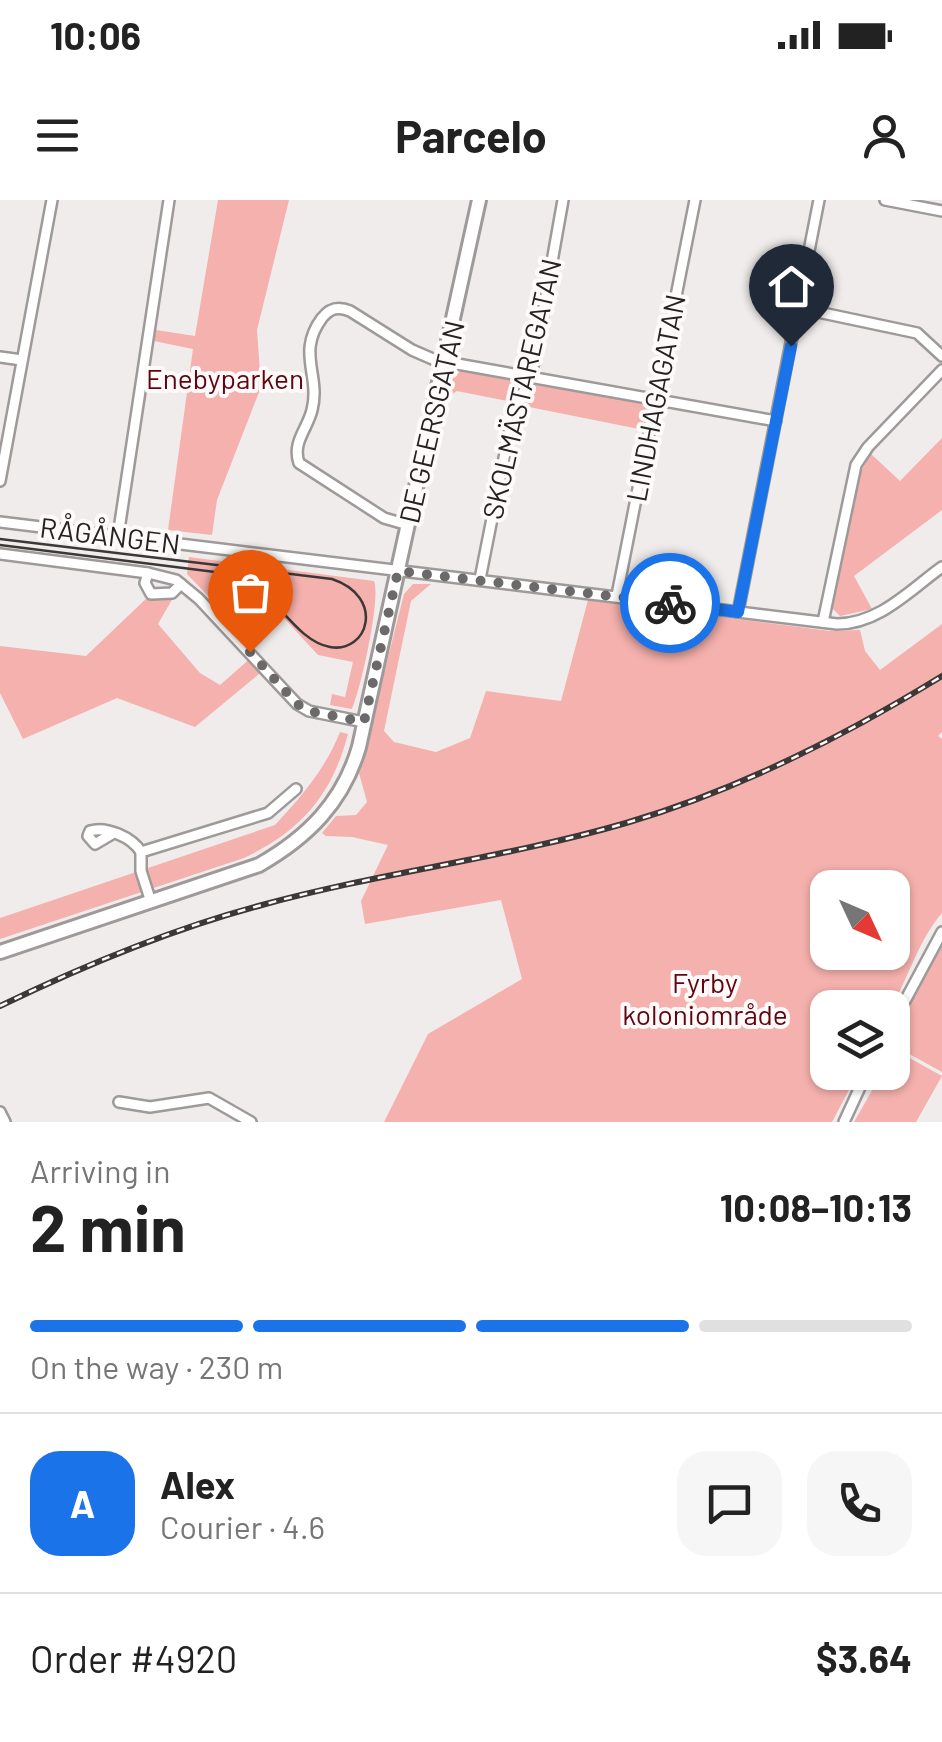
<!DOCTYPE html>
<meta charset="utf-8">
<style>
:root{--surface:#fff;--page:#f6f6f6;--text:#222;--muted:#767676;--line:#e0e0e0;--accent:#1a73e8}
body{margin:0;font-family:Barlow,sans-serif;background:var(--page);color:var(--text);height:100vh;display:flex;flex-direction:column;font-size:38px;white-space:nowrap}
*{box-sizing:border-box;margin:0}
p{font-size:32px;color:var(--muted)}
.icon{flex:none;width:55px;height:55px;fill:none;stroke:currentColor;stroke-width:2;stroke-linecap:round;stroke-linejoin:round}
.map{position:relative;height:922px;overflow:hidden}
.sheet{display:flex;flex-direction:column;background:var(--surface);flex:1}
.sheet>*{flex:none}
.needle{width:65px;rotate:134deg}
.buttons{position:absolute;left:810px;top:670px;display:grid;gap:20px}
.buttons a{display:grid;place-items:center;width:100px;height:100px;border-radius:20px;background:var(--surface);box-shadow:0 2px 8px #0004;font-size:50px}
.pin{position:absolute;display:grid;place-items:center;width:85px;height:85px;color:#fff;margin:-102px -42px;border-radius:50% 50% 50% 0;rotate:-45deg;box-shadow:0 0 10px #0007}
.pin .icon{rotate:45deg}
.courier{position:absolute;display:grid;place-items:center;width:100px;height:100px;margin:-50px;border:8px solid #1a73e8;border-radius:50%;background:#fff;color:#222;box-shadow:0 2px 12px #0007}
.headline em{font-style:normal;font-weight:700}
.headline div{display:flex;flex-direction:column-reverse}
.headline{display:flex;align-items:center;justify-content:space-between;height:170px;padding:0 30px}
h1{font-size:65px;font-weight:700;line-height:75px}
.bar{display:grid;grid-template-columns:repeat(4,1fr);gap:15px 10px;align-content:center;height:120px;padding:0 30px}
.bar i{height:12px;border-radius:8px;background:var(--line)}
.bar .on{background:var(--accent)}
.bar p{grid-column:span 4}
.line{display:flex;align-items:center;gap:25px;padding:0 30px;border-top:2px solid var(--line)}
.line div{flex:1}
.round{display:grid;place-items:center;flex:none;width:105px;height:105px;border-radius:30px;background:var(--page)}
.status{display:flex;justify-content:space-between;align-items:center;height:70px;padding:0 50px;background:var(--surface);direction:ltr}
.status svg{height:28px;fill:currentColor}
header{display:flex;justify-content:space-between;align-items:center;height:130px;padding:0 30px;background:var(--surface);font-size:45px;font-weight:700}
.map>svg:first-child{display:block}
.green{fill:#f5b1ad;fill-rule:evenodd}
.lines{fill:none;stroke-linecap:round;stroke-linejoin:round}
.minor-casing{stroke:#9e9a9a;stroke-width:14}
.secondary-casing{stroke:#9e9a9a;stroke-width:18}
.minor{stroke:#fff;stroke-width:9}
.secondary{stroke:#fff;stroke-width:12}
.tram{stroke:#3b3838;stroke-width:2.5}
.rail-casing{stroke:#3b3838;stroke-width:6}
.rail{stroke:#fefaf9;stroke-width:2.5;stroke-dasharray:8;stroke-linecap:butt}
.done{stroke:#6b6969;stroke-width:10;stroke-dasharray:0 18}
.route{stroke:#1a73e8;stroke-width:12}
.labels{text-anchor:middle;stroke-width:8;stroke-linejoin:round;paint-order:stroke}
.park-label{font-size:28px;fill:#600410;stroke:#fefaf9}
.street-label{font-size:28px;fill:#242222;stroke:#fefaf9}
</style>
<div class="status"><b>10:06</b><svg viewBox="0 0 49 12"><path d="M0 12V9h3v3zM5 12V6h3v6zM10 12V3h3v9zM15 12V0h3v12zM26 1h20v11H26zM47 4h2v5h-2z"/></svg></div>
<header><svg class="icon" aria-label="menu" viewBox="0 0 24 24"><path d="M4 6h16M4 12h16M4 18h16"/></svg>Parcelo<svg class="icon" aria-label="person" viewBox="0 0 24 24"><circle cx="12" cy="8" r="4"/><path d="M4 21q1-7 8-7t8 7"/></svg></header>
<div class="map">
<svg width="942" height="922" viewBox="0 0 942 922">
<rect width="100%" height="100%" fill="#f0ecec"/>
<!-- green -->
<g class="green">
<polygon points="218,0 289,0 257,130 261,187 217,300 212,335 168,330 193,149 154,141 156,130 195,136"/>
<polygon points="461,171 514,181 518,186 513,202 457,191 448,197 453,177"/>
<polygon points="536,185 643,202 648,207 644,230 524,206 531,188"/>
<polygon points="942,238 942,310 854,376 872,409 840,416 832,408 859,275 871,254 900,281"/>
<path d="M189,357L374,381C381,398 361,489 352,509L330,505L332,494L345,497L353,462L318,455L259,391L229,418L187,374Z"/>
<polygon points="181,384 158,424 200,473 220,485 253,456 265,469 195,527 117,498 23,539 0,493 0,446 86,456 151,394 158,396"/>
<path d="M413,384H431L411,401L384,531L394,542L436,552L470,538L486,491L561,501L588,400L830,431L860,430L865,451L880,470L942,424V532L938,536L942,539V713C920,738 908,777 892,807L828,808V872L858,873L832,922H384L428,834L522,779L501,700L365,724L361,701L388,645L352,637L326,636L322,633L336,616L356,615L367,602L359,573L404,394ZM828,688H892V752H828Z"/>
<path d="M340,532L348,534C332,595 301,631 244,658L0,739V718L275,625C301,597 326,568 340,532Z"/>
<polygon points="942,745 942,872 893,845 892,838"/>
<polygon points="895,850 942,876 916,922 854,922 882,873 892,872"/>
</g>
<g class="lines">
<!-- minor casing -->
<g class="minor-casing">
<g id="minor">
<polyline points="885,0 942,11"/>
<polyline points="799,108 917,133 942,156"/>
<polyline points="0,157 22,160"/>
<polyline points="0,281 52,0"/>
<path d="M0,322L837,424C879,424 910,390 942,367"/>
<path d="M408,325L384,318L299,263C292,242 307,230 312,210C321,175 296,153 322,118C330,108 338,106 350,111L412,150L435,160L776,221"/>
<polyline points="118,336 169,0"/>
<polyline points="0,354 148,373 176,380 199,399 297,504 309,511 364,522"/>
<polyline points="148,373 145,383 151,394 172,393 181,384"/>
<polyline points="480,379 509,233 534,163 563,0"/>
<polyline points="617,395 695,0"/>
<polyline points="738,412 819,0"/>
<polyline points="823,422 856,265 868,247 942,170"/>
<path d="M112,634L95,644L88,636L90,631C106,626 132,637 141,652"/>
<polyline points="151,702 141,671 141,652 268,613 296,589"/>
<polyline points="892,825 942,732"/>
<polyline points="119,902 150,907 209,898 251,922"/>
<polyline points="0,912 5,922"/>
<polyline points="844,922 867,872"/>
</g>
</g>
<!-- secondary casing -->
<g class="secondary-casing">
<path id="secondary" d="M0,752L259,665C308,637 343,602 359,547L479,0"/>
</g>
<!-- minor -->
<use href="#minor" class="minor"/>
<!-- secondary -->
<use href="#secondary" class="secondary"/>
<!-- tram -->
<path class="tram" d="M0,339L332,379C386,397 368,454 330,447C295,441 274,390 239,375L0,345"/>
<!-- rail casing -->
<g class="rail-casing">
<path id="rail" d="M0,806C85,765 171,729 262,705C382,672 506,658 626,623C738,590 843,537 942,476"/>
</g>
<!-- rail -->
<use href="#rail" class="rail"/>
</g>
<g class="lines">
<!-- done -->
<polyline class="done" points="250,452 297,504 309,511 364,522 398,371 670,403"/>
<!-- route -->
<polyline class="route" points="670,403 738,412 791,146"/>
</g>
<g class="labels">
<!-- park labels -->
<g class="park-label">
<text x="225" y="189">Enebyparken</text>
<text x="705" y="793">Fyrby<tspan x="705" dy="32">koloniområde</tspan></text>
</g>
<!-- street labels -->
<g class="street-label">
<text transform="translate(522 189) rotate(-77)" y="10">SKOLMÄSTAREGATAN</text>
<text transform="translate(656 198) rotate(-79)" y="10">LINDHAGAGATAN</text>
<text transform="translate(432 222) rotate(-77)" y="10">DE GEERSGATAN</text>
<text transform="translate(110 336) rotate(7)" y="10">RÅGÅNGEN</text>
</g>
</g>
</svg>
<div class="buttons">
<a><svg class="needle" viewBox="-14 -14 28 28"><path d="M0-13l5 13h-10z" fill="#e53935"/><path d="M0 13l5-13h-10z" fill="#767676"/></svg></a>
<a><svg class="icon" aria-label="layers" viewBox="0 0 24 24"><path d="M12 4l9 5-9 5-9-5zM3 14l9 5 9-5"/></svg></a>
</div>
<div class="pin" style="left:250px;top:452px;background:#ea580c"><svg class="icon" aria-label="bag" viewBox="0 0 24 24"><path d="M5 8h14l-1 12H6zM9 8a3 3 0 0 1 6 0"/></svg></div>
<div class="pin" style="left:791px;top:146px;background:#1f2937"><svg class="icon" aria-label="home" viewBox="0 0 24 24"><path d="M3 11l9-7 9 7M6 9v11h12V9"/></svg></div>
<div class="courier" style="left:670px;top:403px"><svg class="icon" aria-label="bike" viewBox="0 0 24 24"><circle cx="6" cy="16" r="4"/><circle cx="18" cy="16" r="4"/><path d="M6 16l4-8h5l3 8M10 8l3 8H6M13 5h3"/></svg></div>
</div>
<section class="sheet">
<div class="headline"><div><h1>2 min</h1><p>Arriving in</p></div><em>10:08–10:13</em></div>
<div class="bar"><i class="on"></i><i class="on"></i><i class="on"></i><i></i><p>On the way · 230 m</p></div>
<div class="line" style="height:180px"><b class="round" style="background:var(--accent);color:#fff">A</b><div><b>Alex</b><p>Courier · 4.6</p></div><a class="round"><svg class="icon" aria-label="chat" viewBox="0 0 24 24"><path d="M4 5h16v11H9l-5 4z"/></svg></a><a class="round"><svg class="icon" aria-label="phone" viewBox="0 0 24 24"><path d="M5 4h4l2 5-3 2q2 4 5 5l2-3 5 2v4C11 20 4 13 5 4z"/></svg></a></div>
<div class="line" style="height:130px"><div>Order #4920</div><b>$3.64</b></div>
</section>
